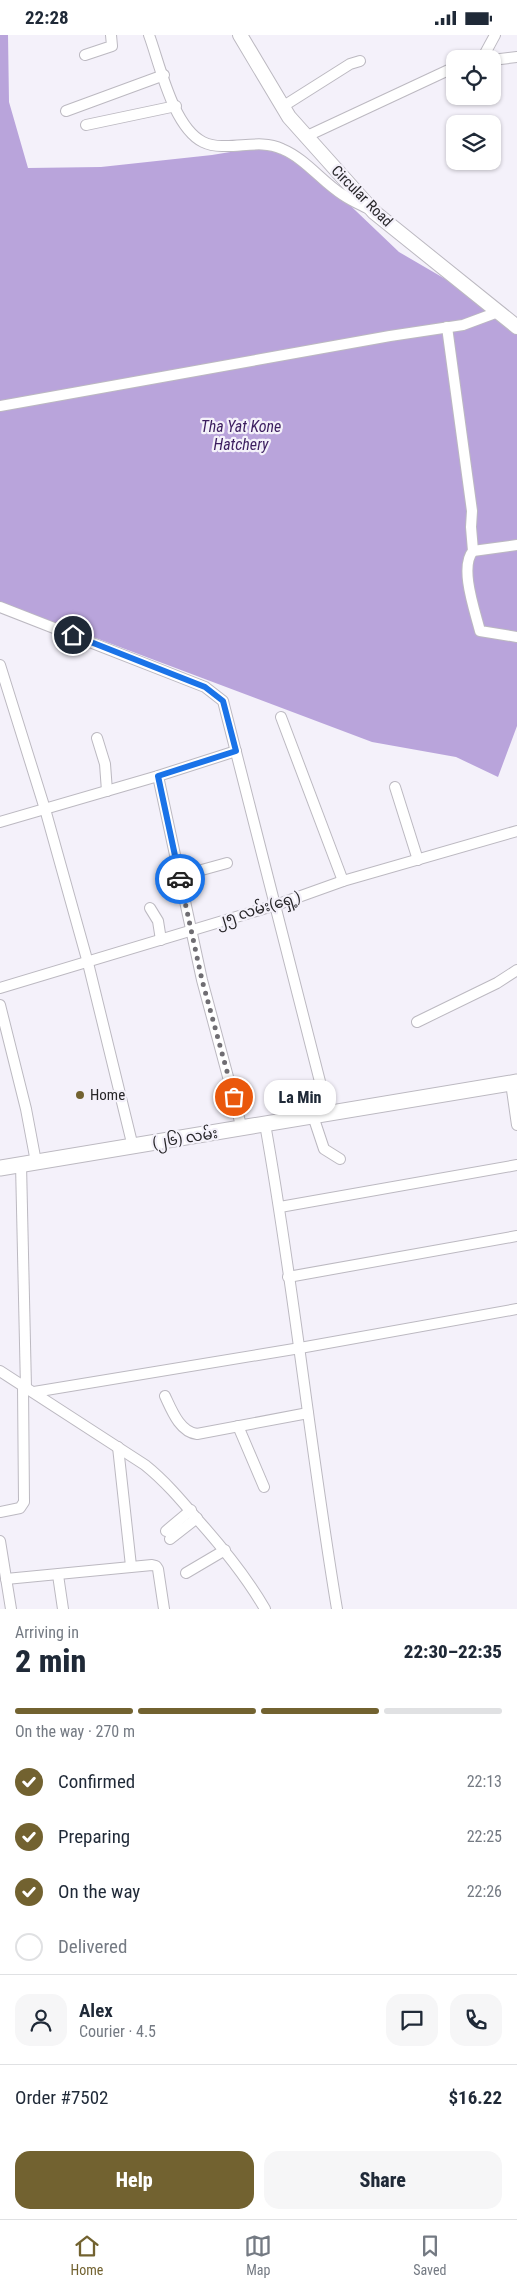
<!DOCTYPE html>
<meta charset="utf-8">
<style>
:root{--surface:#fff;--page:#f6f6f7;--text:#1f2937;--muted:#747a83;--line:#e0e1e3;--accent:#726230}
body{margin:0;font-family:"Roboto Condensed","Noto Sans Myanmar",sans-serif;background:var(--page);color:var(--text);height:100vh;display:flex;flex-direction:column;font-size:19px;white-space:nowrap}
*{box-sizing:border-box;margin:0}
p{font-size:16px;color:var(--muted)}
.icon{flex:none;width:28px;height:28px;fill:none;stroke:currentColor;stroke-width:2;stroke-linecap:round;stroke-linejoin:round}
.map{position:relative;height:1574px;overflow:hidden}
.side{display:flex;flex-direction:column;background:var(--surface);flex:1}
.side>*{flex:none}
.controls{position:absolute;left:446px;top:15px;display:grid;gap:10px}
.controls a{display:grid;place-items:center;width:55px;height:55px;border-radius:10px;background:var(--surface);box-shadow:0 1px 4px #0004;font-size:25px}
.pin{position:absolute;display:grid;place-items:center;width:42px;height:42px;color:#fff;margin:-21px;border:2px solid #fff;border-radius:50%;box-shadow:0 1px 5px #0007}
.courier{position:absolute;display:grid;place-items:center;width:50px;height:50px;margin:-25px;border:4px solid #1a73e8;border-radius:50%;background:#fff;color:#222;box-shadow:0 1px 6px #0007}
.bubble{position:absolute;height:35px;border-radius:15px;background:var(--surface);box-shadow:0 1px 4px #0004;font-size:16px;font-weight:800;line-height:35px;text-align:center}
.headline em{font-style:normal;font-weight:800}
.headline div{display:flex;flex-direction:column-reverse}
.headline{display:flex;align-items:center;justify-content:space-between;height:85px;padding:0 15px}
h1{font-size:32px;font-weight:800;line-height:38px}
.bar{display:grid;grid-template-columns:repeat(4,1fr);gap:8px 5px;align-content:center;height:60px;padding:0 15px}
.bar i{height:6px;border-radius:4px;background:var(--line)}
.bar .on{background:var(--accent)}
.bar p{grid-column:span 4}
.line{display:flex;align-items:center;gap:12px;padding:0 15px;border-top:1px solid var(--line)}
.line div{flex:1}
.round{display:grid;place-items:center;flex:none;width:52px;height:52px;border-radius:15px;background:var(--page)}
ol{padding:0 15px;list-style:none}
li{display:flex;align-items:center;gap:15px;height:55px}
li p{margin-inline-start:auto}
li .icon{padding:5px;border-radius:50%;background:var(--accent);color:#fff;stroke-width:4}
li:last-child{color:var(--muted)}
li i{width:28px;height:28px;border:2px solid var(--line);border-radius:50%}
.cta{display:flex;gap:10px;margin-top:auto;padding:10px 15px}
.cta a{flex:1;height:58px;border-radius:15px;background:var(--accent);color:#fff;font-size:20px;font-weight:800;line-height:58px;text-align:center}
.cta a+a{background:var(--page);color:var(--text)}
.status{display:flex;justify-content:space-between;align-items:center;height:35px;padding:0 25px;background:var(--surface);direction:ltr}
.status svg{height:14px;fill:currentColor}
.dock{display:flex;justify-content:space-around;align-items:center;height:70px;border-top:1px solid var(--line);background:var(--surface);font-size:14px;color:var(--muted)}
.dock a{display:grid;justify-items:center;gap:2px}
.dock .on{color:var(--accent)}
.map>svg:first-child{display:block}
.water{fill:#b9a4db}
.lines{fill:none;stroke-linecap:round;stroke-linejoin:round}
.street-casing{stroke:#bcb9c1;stroke-width:12}
.secondary-casing{stroke:#bcb9c1;stroke-width:16}
.primary-casing{stroke:#bcb9c1;stroke-width:17}
.street{stroke:#fff;stroke-width:10}
.secondary{stroke:#fff;stroke-width:14}
.primary{stroke:#fff;stroke-width:15}
.done{stroke:#6f6d72;stroke-width:5;stroke-dasharray:0 9}
.route{stroke:#1a73e8;stroke-width:6}
.poi-dot{fill:#726230;stroke:#f4f1fa;stroke-width:2}
.labels{text-anchor:middle;stroke-width:4.5;stroke-linejoin:round;paint-order:stroke}
.street-label{font-size:15px;fill:#272629;stroke:#f4f1fa}
.poi-label{font-size:15px;fill:#272629;stroke:#f4f1fa;text-anchor:start}
.water-label{font-size:16px;font-style:italic;fill:#3c1e5f;stroke:#f4f1fa}
</style>
<div class="status"><b>22:28</b><svg viewBox="0 0 49 12"><path d="M0 12V9h3v3zM5 12V6h3v6zM10 12V3h3v9zM15 12V0h3v12zM26 1h20v11H26zM47 4h2v5h-2z"/></svg></div>
<div class="map">
<svg width="517" height="1574" viewBox="0 0 517 1574">
<rect width="100%" height="100%" fill="#f4f1fa"/>
<!-- water -->
<polygon class="water" points="0,0 8,0 9,67 28,133 101,132 212,120 267,111 290,124 334,155 399,217 471,259 517,294 517,691 498,742 456,722 372,707 0,567"/>
<g class="lines">
<!-- street casing -->
<g class="street-casing">
<g id="street">
<path d="M149,0C160,30 173,92 203,107C209,110 216,111 222,111C242,112 263,105 282,114C306,124 322,147 343,160C350,165 359,169 367,173"/>
<polyline points="85,20 112,11 111,0"/>
<polyline points="482,24 495,0"/>
<polyline points="492,25 517,22"/>
<polyline points="282,72 350,29 360,26"/>
<polyline points="66,76 164,40"/>
<polyline points="86,90 176,71"/>
<polyline points="305,102 455,32"/>
<polyline points="447,292 472,476 471,492 473,516"/>
<polyline points="0,371 390,301 463,290 498,277"/>
<path d="M517,510L473,516C459,532 475,576 480,596L517,602"/>
<polyline points="0,572 205,652 223,666 328,1078"/>
<polyline points="0,630 45,774 88,928 133,1112"/>
<polyline points="281,682 343,846"/>
<polyline points="97,703 105,729 107,756"/>
<polyline points="158,741 202,945 242,1094"/>
<polyline points="395,752 418,825"/>
<polyline points="0,787 158,741 236,716"/>
<polyline points="180,841 227,828"/>
<polyline points="150,873 158,886 161,905"/>
<polyline points="0,953 276,870 343,846 517,796"/>
<polyline points="0,970 26,1074 36,1127"/>
<polyline points="417,987 497,948 517,935"/>
<polyline points="511,1048 517,1090"/>
<polyline points="313,1081 324,1114 340,1124"/>
<path d="M265,1089C294,1250 310,1413 337,1574"/>
<polyline points="21,1129 26,1353"/>
<polyline points="280,1172 517,1130"/>
<polyline points="288,1242 517,1201"/>
<path d="M0,1336L145,1430C165,1446 181,1465 198,1485C223,1513 246,1541 265,1574"/>
<polyline points="34,1357 300,1313 517,1274"/>
<path d="M165,1361C172,1376 180,1397 197,1399L308,1378"/>
<polyline points="238,1391 264,1452"/>
<polyline points="118,1412 131,1531"/>
<polyline points="0,1477 20,1473 24,1467 23,1351"/>
<polyline points="166,1496 191,1475"/>
<polyline points="170,1504 197,1483"/>
<polyline points="0,1506 11,1574"/>
<polyline points="186,1538 225,1515"/>
<polyline points="58,1540 63,1574"/>
<polyline points="6,1544 152,1530 156,1531 158,1534 164,1574"/>
</g>
</g>
<!-- secondary casing -->
<g class="secondary-casing">
<polyline id="secondary" points="240,0 289,82 374,177 517,292"/>
</g>
<!-- primary casing -->
<g class="primary-casing">
<polyline id="primary" points="0,1133 517,1047"/>
</g>
<!-- street -->
<use href="#street" class="street"/>
<!-- secondary -->
<use href="#secondary" class="secondary"/>
<!-- primary -->
<use href="#primary" class="primary"/>
</g>
<g class="lines">
<!-- done -->
<polyline class="done" points="180,844 202,945 234,1062"/>
<!-- route -->
<polyline class="route" points="73,600 205,652 223,666 236,716 158,741 180,844"/>
</g>
<!-- markers -->
<circle class="poi-dot" cx="80" cy="1060" r="5"/>
<g class="labels">
<!-- street labels -->
<g class="street-label">
<text transform="translate(362 161) rotate(45)" y="5">Circular Road</text>
<text transform="translate(258 874) rotate(-17)" y="5">၂၅ လမ်း(ရှေ့)</text>
<text transform="translate(185 1103) rotate(-9)" y="5">(၂၆) လမ်း</text>
</g>
<!-- poi labels -->
<g class="poi-label">
<text x="90" y="1065">Home</text>
</g>
<!-- water labels -->
<g class="water-label">
<text x="241" y="397">Tha Yat Kone<tspan x="241" dy="18">Hatchery</tspan></text>
</g>
</g>
</svg>
<div class="controls">
<a><svg class="icon" aria-label="locate" viewBox="0 0 24 24"><circle cx="12" cy="12" r="6"/><path d="M12 2v4M12 18v4M2 12h4M18 12h4"/></svg></a>
<a><svg class="icon" aria-label="layers" viewBox="0 0 24 24"><path d="M12 4l9 5-9 5-9-5zM3 14l9 5 9-5"/></svg></a>
</div>
<div class="pin" style="left:234px;top:1062px;background:#ea580c"><svg class="icon" aria-label="bag" viewBox="0 0 24 24"><path d="M5 8h14l-1 12H6zM9 8a3 3 0 0 1 6 0"/></svg></div>
<div class="pin" style="left:73px;top:600px;background:#1f2937"><svg class="icon" aria-label="home" viewBox="0 0 24 24"><path d="M3 11l9-7 9 7M6 9v11h12V9"/></svg></div>
<div class="courier" style="left:180px;top:844px"><svg class="icon" aria-label="car" viewBox="0 0 24 24"><path d="M5 17H2v-5l4-1 3-4h7l3 4 3 1v5h-3M9 17h6M6 11h13"/><circle cx="7" cy="17" r="2"/><circle cx="17" cy="17" r="2"/></svg></div>
<div class="bubble" style="left:264px;top:1045px;width:72px">La Min</div>
</div>
<section class="side">
<div class="headline"><div><h1>2 min</h1><p>Arriving in</p></div><em>22:30–22:35</em></div>
<div class="bar"><i class="on"></i><i class="on"></i><i class="on"></i><i></i><p>On the way · 270 m</p></div>
<ol>
<li><svg class="icon" aria-label="check" viewBox="0 0 24 24"><path d="M5 12l5 5 9-10"/></svg>Confirmed<p>22:13</p></li>
<li><svg class="icon" aria-label="check" viewBox="0 0 24 24"><path d="M5 12l5 5 9-10"/></svg>Preparing<p>22:25</p></li>
<li><svg class="icon" aria-label="check" viewBox="0 0 24 24"><path d="M5 12l5 5 9-10"/></svg>On the way<p>22:26</p></li>
<li><i></i>Delivered</li>
</ol>
<div class="line" style="height:90px"><a class="round"><svg class="icon" aria-label="person" viewBox="0 0 24 24"><circle cx="12" cy="8" r="4"/><path d="M4 21q1-7 8-7t8 7"/></svg></a><div><b>Alex</b><p>Courier · 4.5</p></div><a class="round"><svg class="icon" aria-label="chat" viewBox="0 0 24 24"><path d="M4 5h16v11H9l-5 4z"/></svg></a><a class="round"><svg class="icon" aria-label="phone" viewBox="0 0 24 24"><path d="M5 4h4l2 5-3 2q2 4 5 5l2-3 5 2v4C11 20 4 13 5 4z"/></svg></a></div>
<div class="line" style="height:65px"><div>Order #7502</div><b>$16.22</b></div>
<div class="cta"><a>Help</a><a>Share</a></div>
</section>
<nav class="dock">
<a class="on"><svg class="icon" aria-label="home" viewBox="0 0 24 24"><path d="M3 11l9-7 9 7M6 9v11h12V9"/></svg>Home</a>
<a><svg class="icon" aria-label="map" viewBox="0 0 24 24"><path d="M3 6l6-2 6 2 6-2v14l-6 2-6-2-6 2zM9 4v14M15 6v14"/></svg>Map</a>
<a><svg class="icon" aria-label="saved" viewBox="0 0 24 24"><path d="M7 4h10v16l-5-4-5 4z"/></svg>Saved</a>
</nav>
